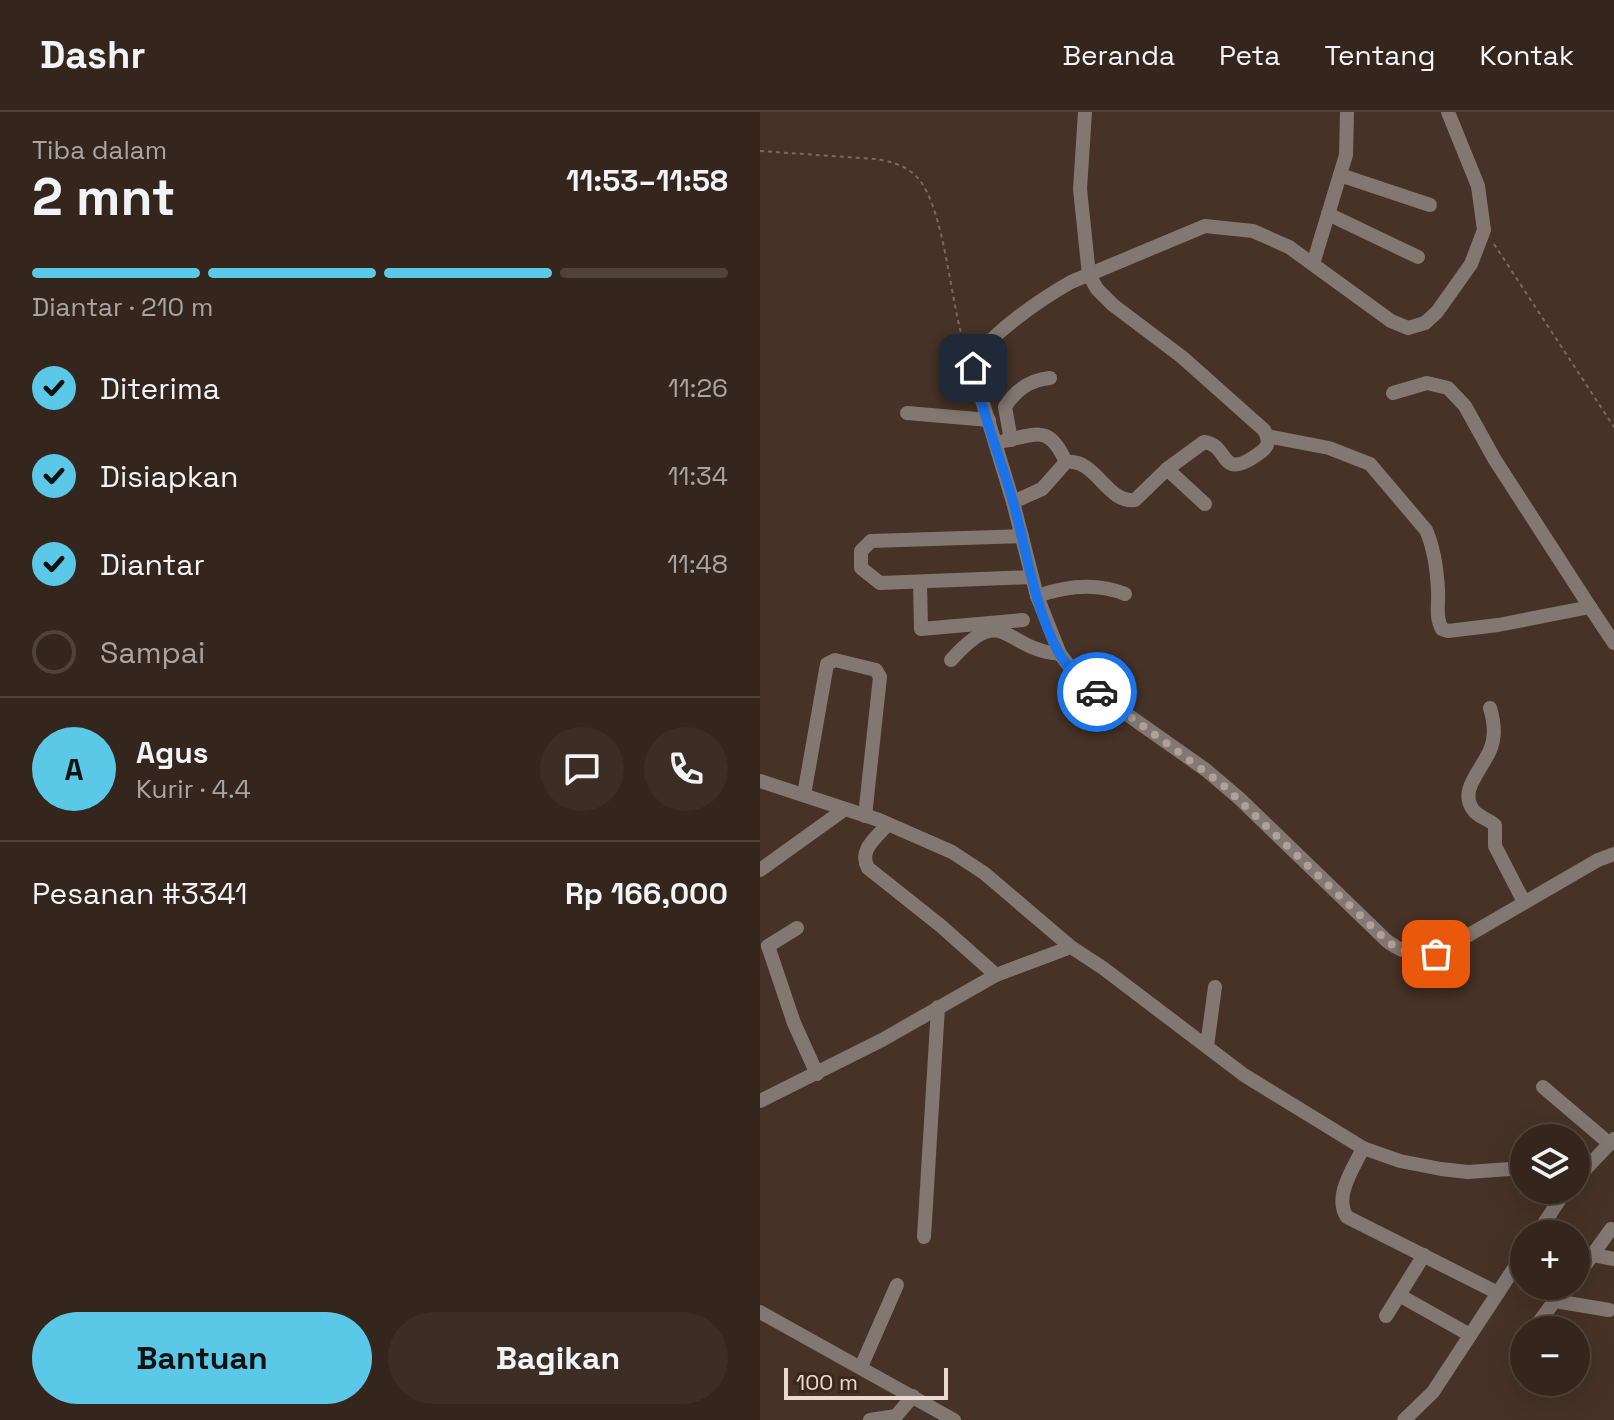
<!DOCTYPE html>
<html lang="id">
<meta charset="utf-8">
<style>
:root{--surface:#34261c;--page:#3c2e25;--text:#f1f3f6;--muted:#a9a5a3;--line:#4e433b;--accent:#5ac8e6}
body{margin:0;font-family:"Space Grotesk",sans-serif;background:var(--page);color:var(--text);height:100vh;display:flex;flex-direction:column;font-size:30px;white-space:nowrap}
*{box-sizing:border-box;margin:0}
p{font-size:26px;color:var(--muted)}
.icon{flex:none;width:44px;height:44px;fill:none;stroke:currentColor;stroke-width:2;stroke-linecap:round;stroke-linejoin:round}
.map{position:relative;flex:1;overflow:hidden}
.details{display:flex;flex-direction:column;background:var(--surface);width:760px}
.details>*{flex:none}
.tools{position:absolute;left:750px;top:1012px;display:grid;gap:16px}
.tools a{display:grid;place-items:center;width:80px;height:80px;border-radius:50%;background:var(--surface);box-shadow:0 8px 32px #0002,0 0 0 2px var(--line);font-size:40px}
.scale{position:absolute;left:24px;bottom:20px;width:164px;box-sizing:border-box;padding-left:8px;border:4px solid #e9dbd4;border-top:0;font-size:22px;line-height:28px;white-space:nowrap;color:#e9dbd4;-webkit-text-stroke:6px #3b271c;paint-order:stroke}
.pin{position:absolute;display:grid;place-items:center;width:68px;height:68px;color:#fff;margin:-34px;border-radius:16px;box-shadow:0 4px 12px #0006}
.courier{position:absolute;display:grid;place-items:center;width:80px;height:80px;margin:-40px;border:6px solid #1a73e8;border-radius:50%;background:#fff;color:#222;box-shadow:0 2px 10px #0007}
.head em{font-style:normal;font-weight:800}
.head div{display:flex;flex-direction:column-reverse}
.head{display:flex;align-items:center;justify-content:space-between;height:136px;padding:0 32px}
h1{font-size:52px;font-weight:800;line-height:60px}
.bar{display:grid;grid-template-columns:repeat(4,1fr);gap:12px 8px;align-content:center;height:96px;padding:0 32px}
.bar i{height:10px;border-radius:6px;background:var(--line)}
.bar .selected{background:var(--accent)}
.bar p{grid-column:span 4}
.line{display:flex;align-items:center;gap:20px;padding:0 32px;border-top:2px solid var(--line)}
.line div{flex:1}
.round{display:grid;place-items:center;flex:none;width:84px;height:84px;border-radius:42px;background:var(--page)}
ol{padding:0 32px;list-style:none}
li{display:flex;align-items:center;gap:24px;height:88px}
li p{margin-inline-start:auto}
li .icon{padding:8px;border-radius:50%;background:var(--accent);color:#111;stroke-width:4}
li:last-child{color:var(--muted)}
li i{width:44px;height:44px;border:4px solid var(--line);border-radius:50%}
.action{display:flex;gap:16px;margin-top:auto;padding:16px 32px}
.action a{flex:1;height:92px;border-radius:48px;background:var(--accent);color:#111;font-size:32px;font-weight:800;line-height:92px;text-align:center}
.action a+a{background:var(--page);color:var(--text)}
header{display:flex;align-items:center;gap:48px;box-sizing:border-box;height:112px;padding:0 40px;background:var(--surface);border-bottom:2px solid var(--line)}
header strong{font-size:38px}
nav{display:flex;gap:44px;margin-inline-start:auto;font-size:28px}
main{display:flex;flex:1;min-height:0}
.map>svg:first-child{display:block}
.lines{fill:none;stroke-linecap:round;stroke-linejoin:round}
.path{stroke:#7b695e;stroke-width:2;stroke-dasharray:4 4;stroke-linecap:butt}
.minor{stroke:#827771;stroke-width:14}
.done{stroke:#b0a097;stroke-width:8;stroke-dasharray:0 14.4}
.route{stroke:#1a73e8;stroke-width:10}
</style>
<header>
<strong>Dashr</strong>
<nav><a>Beranda</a><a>Peta</a><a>Tentang</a><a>Kontak</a></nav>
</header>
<main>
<section class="details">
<div class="head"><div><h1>2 mnt</h1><p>Tiba dalam</p></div><em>11:53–11:58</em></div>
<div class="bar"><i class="selected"></i><i class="selected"></i><i class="selected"></i><i></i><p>Diantar · 210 m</p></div>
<ol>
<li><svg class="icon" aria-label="check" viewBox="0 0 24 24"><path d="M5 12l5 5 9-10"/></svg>Diterima<p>11:26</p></li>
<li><svg class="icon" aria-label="check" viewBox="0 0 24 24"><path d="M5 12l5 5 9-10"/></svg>Disiapkan<p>11:34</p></li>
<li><svg class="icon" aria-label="check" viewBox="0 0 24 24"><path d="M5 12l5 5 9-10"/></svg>Diantar<p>11:48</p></li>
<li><i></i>Sampai</li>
</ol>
<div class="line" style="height:144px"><b class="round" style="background:var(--accent);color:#111">A</b><div><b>Agus</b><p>Kurir · 4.4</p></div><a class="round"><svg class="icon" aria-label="chat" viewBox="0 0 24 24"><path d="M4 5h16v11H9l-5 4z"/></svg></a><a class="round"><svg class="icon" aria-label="phone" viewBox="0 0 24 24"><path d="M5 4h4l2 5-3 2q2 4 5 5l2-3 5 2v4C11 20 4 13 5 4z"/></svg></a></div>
<div class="line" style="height:104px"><div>Pesanan #3341</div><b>Rp 166,000</b></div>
<div class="action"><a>Bantuan</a><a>Bagikan</a></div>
</section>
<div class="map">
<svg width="854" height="1308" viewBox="0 0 854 1308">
<rect width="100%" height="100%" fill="#463226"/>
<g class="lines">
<!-- path -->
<g class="path">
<path d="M0,39L115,47C127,49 139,51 150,59C186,82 189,196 207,240"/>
<polyline points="734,132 854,315"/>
</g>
<!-- minor -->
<g class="minor">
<path d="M688,0L718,74L724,118L711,152L677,200L665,211L648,216L631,209L529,135L493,119L445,114L311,170C288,183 216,229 214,256C213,260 215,264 216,268L253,390L277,484L300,542L317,564L341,584L446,658L480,687L627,829C641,840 658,844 676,842L838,748L854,742"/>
<polyline points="580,63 670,93"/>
<polyline points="568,102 658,145"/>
<polyline points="553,152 586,43 587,0"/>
<polyline points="633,281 667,271 688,276 705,294 735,348 830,495"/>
<polyline points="147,301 229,308"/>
<path d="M507,324L569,336L610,352L666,418C674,436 677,458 678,478C679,491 675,505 682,517L688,519L738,513L830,495L854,531"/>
<path d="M251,328L245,295C256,277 270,268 290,266"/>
<path d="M244,329C279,321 289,314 306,350"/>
<polyline points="407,357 445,392"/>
<path d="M253,390L282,377L306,350C336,346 347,392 375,388L407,357L444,330C471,333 458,372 501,340C510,333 509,327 504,318L422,245L353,193L337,177L329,163L320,77L325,0"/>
<polyline points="262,424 111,429 101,439 101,456 120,471 272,465"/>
<polyline points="160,470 161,517 263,508"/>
<path d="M277,484C306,474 336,470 365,482"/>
<path d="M191,548C245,488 242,537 300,542"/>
<path d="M730,596C733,606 735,618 733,628C730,652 695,676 714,699C719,705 728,707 735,713V734L764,790"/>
<polyline points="0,669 119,708 192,740 224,761 311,835 343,856 484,963 603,1036 640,1049 681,1057 708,1060 764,1056"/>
<polyline points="44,683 67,552 75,548 116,558 120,565 105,704"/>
<path d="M128,712C116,726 98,738 108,756L181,814L236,863"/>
<polyline points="0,758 85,697"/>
<polyline points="37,816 8,834 34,911 57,962"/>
<polyline points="447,934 455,875"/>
<polyline points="783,975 850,1032"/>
<polyline points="0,989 122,928 236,863 311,835"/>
<path d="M603,1036C594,1056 573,1084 587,1105L738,1181"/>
<polyline points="816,1067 854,1027"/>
<polyline points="777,1122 806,1078"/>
<polyline points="164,1125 178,895"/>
<polyline points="833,1143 854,1147"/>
<polyline points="816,1166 851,1117"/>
<polyline points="639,1183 710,1223"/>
<polyline points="795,1189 849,1198"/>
<polyline points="0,1200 194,1308"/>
<polyline points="626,1204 664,1143"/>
<polyline points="779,1210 805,1175"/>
<polyline points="101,1255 137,1173"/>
<polyline points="110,1308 136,1304 153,1284"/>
<polyline points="644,1308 673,1280 764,1141"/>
</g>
</g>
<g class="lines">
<!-- done -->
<path class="done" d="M337,580L463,673L627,829C641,840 658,844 676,842"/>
<!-- route -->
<path class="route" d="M213,256C221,299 240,344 252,386C266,435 274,496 299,541C308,557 323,569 337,580"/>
</g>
</svg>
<div class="tools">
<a><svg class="icon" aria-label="layers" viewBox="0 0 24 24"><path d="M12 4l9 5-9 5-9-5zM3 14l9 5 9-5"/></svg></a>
<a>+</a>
<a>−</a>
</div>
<div class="scale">100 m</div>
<div class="pin" style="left:676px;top:842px;background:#ea580c"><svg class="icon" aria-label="bag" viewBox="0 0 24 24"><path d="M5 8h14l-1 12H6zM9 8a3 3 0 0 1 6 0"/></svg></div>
<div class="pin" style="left:213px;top:256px;background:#1f2937"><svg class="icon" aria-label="home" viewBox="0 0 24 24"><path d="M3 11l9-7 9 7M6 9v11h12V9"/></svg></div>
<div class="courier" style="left:337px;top:580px"><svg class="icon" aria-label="car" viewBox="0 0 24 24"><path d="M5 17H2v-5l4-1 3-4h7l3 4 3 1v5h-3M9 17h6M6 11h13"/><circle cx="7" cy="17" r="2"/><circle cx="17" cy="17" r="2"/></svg></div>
</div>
</main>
